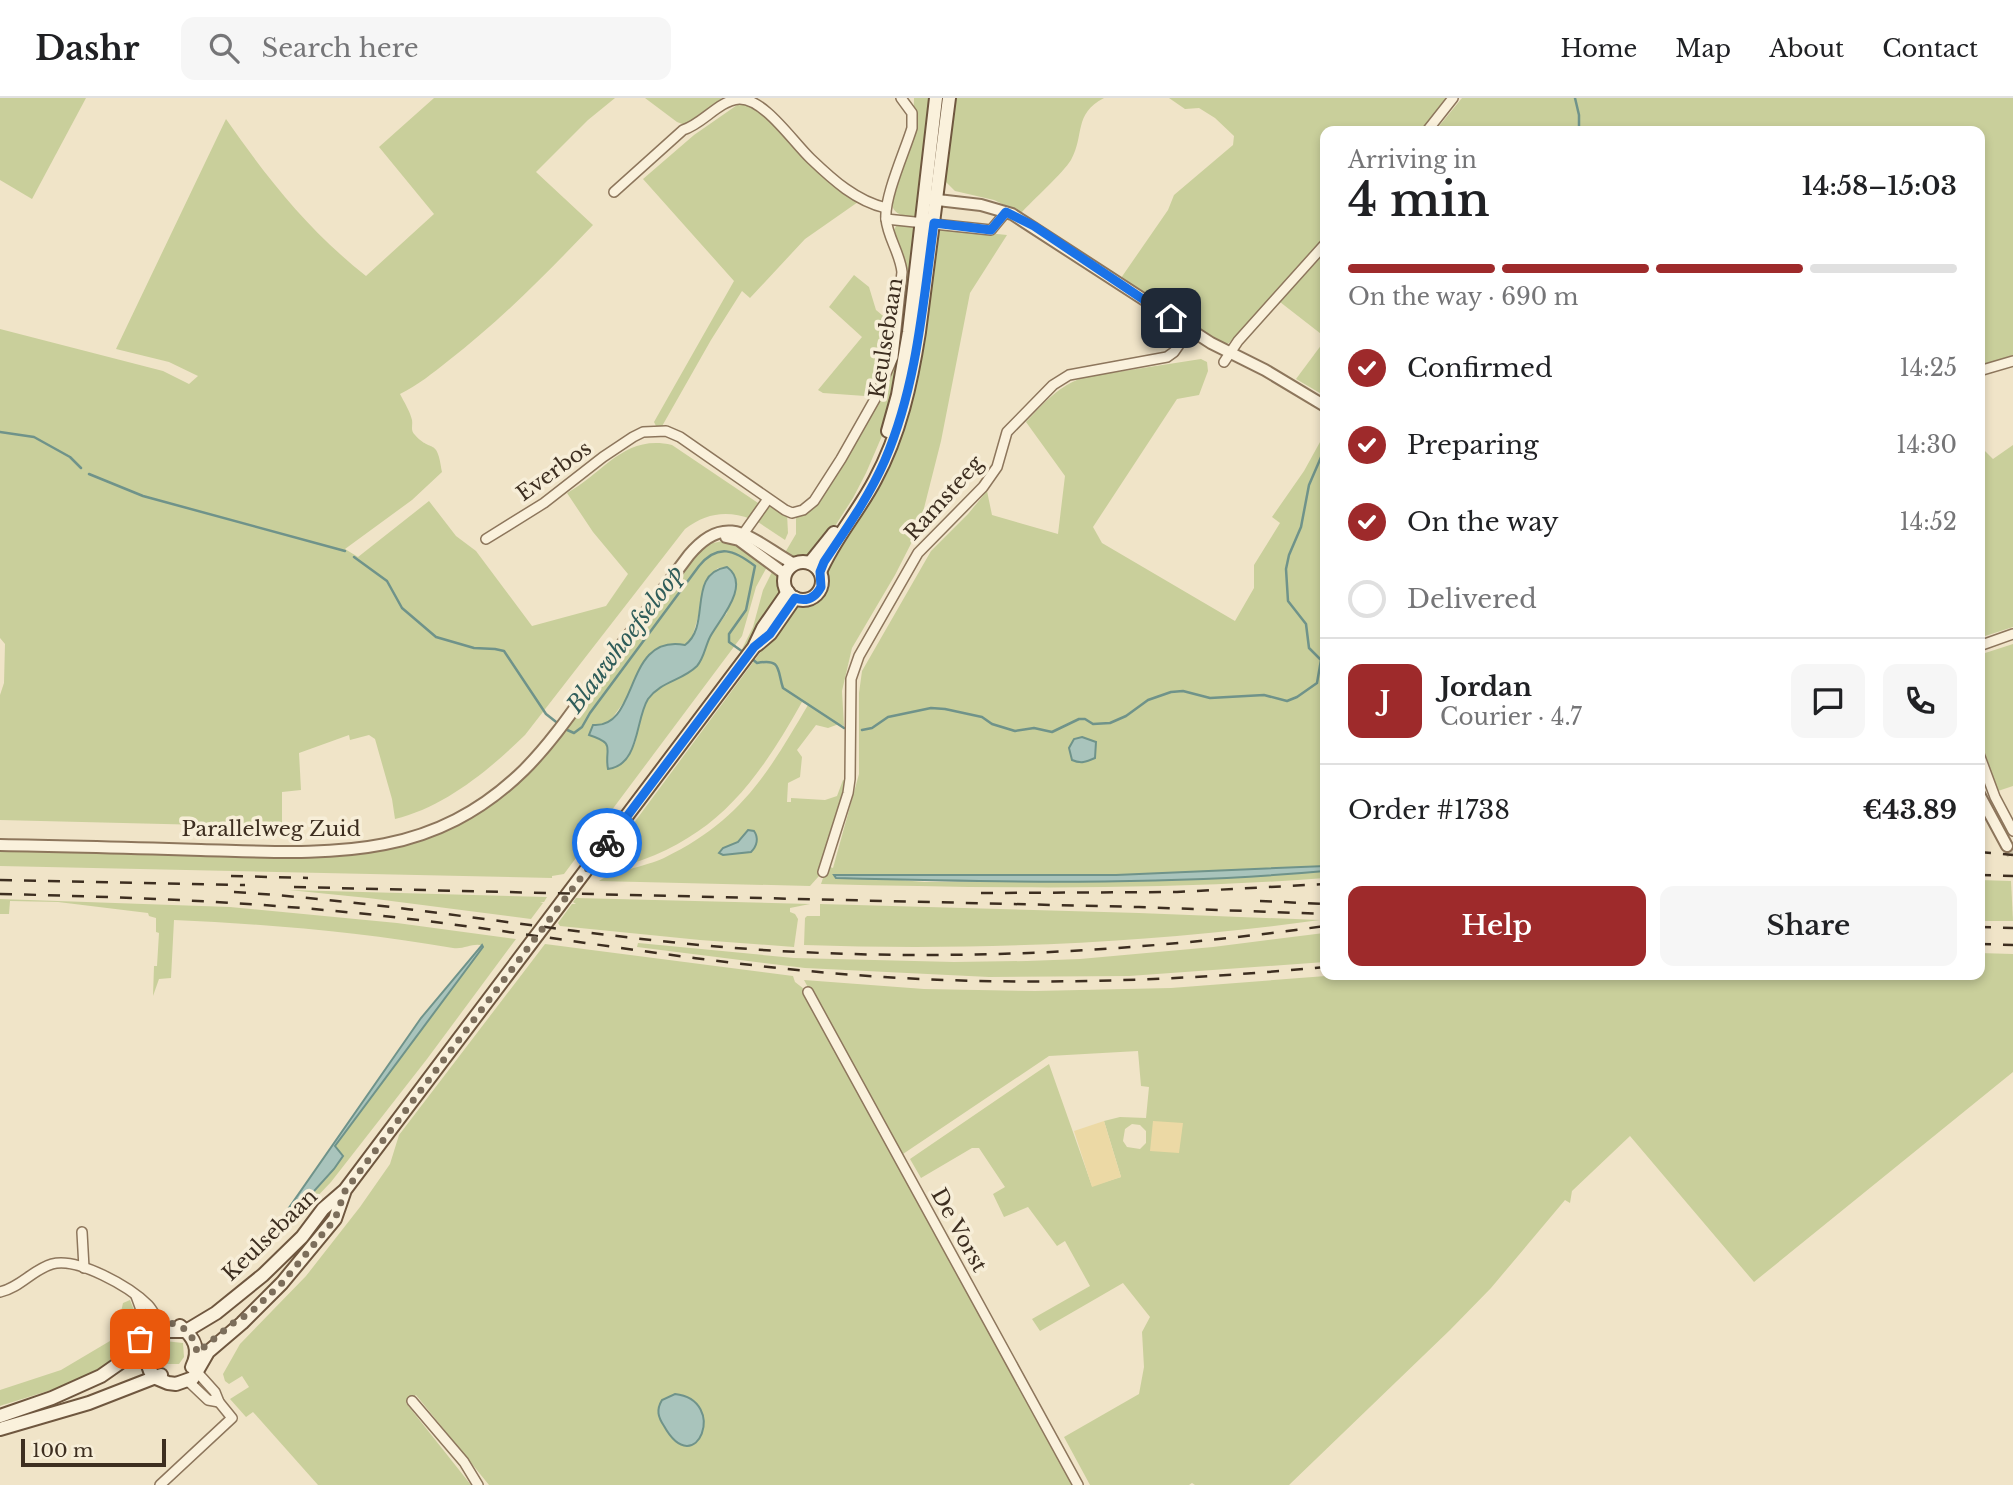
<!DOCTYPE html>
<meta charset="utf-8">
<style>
:root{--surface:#fff;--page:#f6f6f6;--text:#202124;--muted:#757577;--line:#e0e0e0;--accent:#9e2a2b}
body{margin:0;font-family:"Libre Baskerville",serif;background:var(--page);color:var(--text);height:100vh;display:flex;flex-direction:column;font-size:26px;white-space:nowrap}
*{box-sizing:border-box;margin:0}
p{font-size:23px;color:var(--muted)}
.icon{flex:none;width:38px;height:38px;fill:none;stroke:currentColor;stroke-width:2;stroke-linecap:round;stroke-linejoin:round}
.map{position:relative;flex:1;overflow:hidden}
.drawer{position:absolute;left:1320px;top:28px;width:665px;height:854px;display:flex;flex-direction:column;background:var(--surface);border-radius:14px;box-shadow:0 4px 10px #0003}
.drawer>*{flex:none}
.scale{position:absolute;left:21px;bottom:18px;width:145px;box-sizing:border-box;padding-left:7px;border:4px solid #3d2e20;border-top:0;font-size:19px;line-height:24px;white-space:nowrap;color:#3d2e20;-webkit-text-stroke:5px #f7eed8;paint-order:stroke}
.pin{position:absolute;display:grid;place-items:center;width:60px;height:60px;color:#fff;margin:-30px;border-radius:14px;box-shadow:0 4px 10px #0006}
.courier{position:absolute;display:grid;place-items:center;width:70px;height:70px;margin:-35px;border:5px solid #1a73e8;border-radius:50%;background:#fff;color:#222;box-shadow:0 2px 9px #0007}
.overview em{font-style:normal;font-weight:600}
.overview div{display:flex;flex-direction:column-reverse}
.overview{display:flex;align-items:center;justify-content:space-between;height:119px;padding:0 28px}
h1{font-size:46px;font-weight:600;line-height:52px}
.bar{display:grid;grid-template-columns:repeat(4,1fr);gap:10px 7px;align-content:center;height:84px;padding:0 28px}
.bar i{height:9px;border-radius:5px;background:var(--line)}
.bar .selected{background:var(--accent)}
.bar p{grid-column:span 4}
.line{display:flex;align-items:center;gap:18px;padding:0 28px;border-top:2px solid var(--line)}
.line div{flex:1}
.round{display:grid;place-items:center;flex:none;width:74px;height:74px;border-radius:14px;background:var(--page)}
ol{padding:0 28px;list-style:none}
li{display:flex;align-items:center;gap:21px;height:77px}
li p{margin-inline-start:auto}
li .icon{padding:7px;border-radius:50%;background:var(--accent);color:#fff;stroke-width:4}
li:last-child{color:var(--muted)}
li i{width:38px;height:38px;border:4px solid var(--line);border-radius:50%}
.cta{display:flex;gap:14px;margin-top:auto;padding:14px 28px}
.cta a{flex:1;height:80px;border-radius:14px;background:var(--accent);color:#fff;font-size:28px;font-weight:600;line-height:80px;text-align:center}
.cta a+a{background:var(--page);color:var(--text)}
header{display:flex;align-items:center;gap:42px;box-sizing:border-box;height:98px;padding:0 35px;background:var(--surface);border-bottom:2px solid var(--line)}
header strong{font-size:33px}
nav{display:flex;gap:38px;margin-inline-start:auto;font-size:24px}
.search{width:490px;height:63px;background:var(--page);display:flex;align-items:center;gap:18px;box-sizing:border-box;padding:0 24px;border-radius:14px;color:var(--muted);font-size:26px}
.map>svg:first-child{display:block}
.green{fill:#c9cf9b;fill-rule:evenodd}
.sand{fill:#ecd9a5}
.water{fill:#a9c4bc;stroke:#6f938a;stroke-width:2}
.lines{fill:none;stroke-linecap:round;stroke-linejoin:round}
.stream{stroke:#6f938a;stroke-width:2.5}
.tertiary-tunnel{stroke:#ccc0a6;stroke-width:10;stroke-dasharray:10 5;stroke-linecap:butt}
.minor-casing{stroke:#8d765c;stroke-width:12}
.tertiary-casing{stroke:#8d765c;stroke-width:14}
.secondary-casing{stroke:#6f573f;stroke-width:16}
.minor{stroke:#faf1dc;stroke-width:9}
.tertiary{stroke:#faf1dc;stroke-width:10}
.secondary{stroke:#faf1dc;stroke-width:12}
.rail{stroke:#3d2e20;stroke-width:2.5;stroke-dasharray:12 12;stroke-linecap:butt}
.done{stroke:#7c6e5b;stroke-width:7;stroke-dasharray:0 12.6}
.route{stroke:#1a73e8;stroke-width:9}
.labels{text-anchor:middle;stroke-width:7;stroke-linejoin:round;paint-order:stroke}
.street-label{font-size:21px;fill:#3d2e20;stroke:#f7eed8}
.water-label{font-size:23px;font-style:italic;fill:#2f5d5a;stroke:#f7eed8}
</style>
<header>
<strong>Dashr</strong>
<div class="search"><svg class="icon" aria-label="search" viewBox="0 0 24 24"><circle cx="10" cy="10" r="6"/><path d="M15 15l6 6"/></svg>Search here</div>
<nav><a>Home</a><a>Map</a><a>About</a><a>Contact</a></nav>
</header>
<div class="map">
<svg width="2013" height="1387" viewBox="0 0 2013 1387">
<rect width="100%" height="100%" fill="#f0e4c8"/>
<!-- green -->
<g class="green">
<polygon points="0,0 86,0 32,101 0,82"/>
<path d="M434,0H615L588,22L536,74L593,127C547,175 501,222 448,263C433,275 418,287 400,296C404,304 410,313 412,322C413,328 410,332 415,337C432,356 437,338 442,374L412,402L345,451L358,459L429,403L456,438L476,453L532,528L606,508L628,476L593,434L567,395C604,375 624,336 672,347L761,407L751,421C727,412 706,415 685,431L525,637C489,672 445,709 395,721L392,701L375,641L369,637L350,642L349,637L299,655L301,692L282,694V729L0,722V597L4,585L5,546L0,540V231L163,273L189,286L198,278L169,264L116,251L226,21C267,80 309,133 366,178L434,116L379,49Z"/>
<polygon points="645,0 722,0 685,27 677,24"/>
<path d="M914,0H933L919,119C908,118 895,119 892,107L913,34Z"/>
<path d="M953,0H1104C1073,16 1085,37 1071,62C1063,75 1033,102 1021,115L994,102L955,93L944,82Z"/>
<polygon points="1169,0 1450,0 1422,33 1325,33 1325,140 1229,245 1223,247 1121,180 1168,112 1174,97 1233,47 1234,38 1215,20 1199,10 1185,11"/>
<polygon points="1462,0 2013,0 2013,257 1979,268 1979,33 1435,33"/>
<path d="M740,5C770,11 775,30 794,50C812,70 835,89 858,104L805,141L750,200L742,193L711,242L661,330L656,328L654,324L734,183L643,81L694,37Z"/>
<polygon points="897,126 918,126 906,236 888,324 866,375 853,400 828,439 813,457 794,461 783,458 796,436 796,417 811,412 830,387 855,345 898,249 906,182 905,166 893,134"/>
<path d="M940,130L1007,137L970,195L941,343L919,430L895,477L852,550L842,593L844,628L839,626L828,630L816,627L797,652L802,659L800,679L788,685L787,704H791V700L825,702L837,698L843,682L848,684L819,778L810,788L599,783C609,775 647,768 664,760C740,723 767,677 808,607L802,604C751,695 707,750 601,774L599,772L788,517C800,504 816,510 826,494V471L856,421L913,285L925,238Z"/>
<polygon points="1325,155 1325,239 1280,204"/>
<path d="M854,177L869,189L876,212L888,222C884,249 878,273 865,298L823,295L818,292L862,239L829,209Z"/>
<polygon points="1325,242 1325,298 1296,281"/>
<path d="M1201,261L1207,264L1208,273L1199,297L1177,301L1093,429L1102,445L1235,523L1254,490V467L1280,425L1272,419L1304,373L1325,335V768L1116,777H834L925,784L1116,782L1238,779L1325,773V780C1157,793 988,790 821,786L827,768L833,770L859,676V595L862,573L931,453L968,416L987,393L992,417L1058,436L1065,378L1026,324C1044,305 1059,287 1085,279Z"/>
<polygon points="1979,347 1993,361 2013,347 2013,529 1979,540"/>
<polygon points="770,408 787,416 788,435 785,442 758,424"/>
<path d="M723,443L745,450L768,467L756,489L742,538L564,776L552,778V780L0,768V751L317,759C395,760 466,730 524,678L692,460L708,446ZM727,469L732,472L727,515L710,539L698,567L690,573L660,587L648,601L640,619L635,646L607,667L608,647L593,627L608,626L626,601L692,540L710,477L718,470Z"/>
<path d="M773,472C796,493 754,535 741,553L753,529L763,492Z"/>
<polygon points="2013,546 2013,688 1998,693 1979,638 1979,557"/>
<polygon points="1979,782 2011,783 2013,823 1979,823"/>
<polygon points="289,792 547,799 544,804 540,804 543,805 531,821 368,800"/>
<polygon points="576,800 810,806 790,810 790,814 795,816 798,821 794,849 700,842 560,828 558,825 572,806 576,806 573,804"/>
<path d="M0,801L230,809L397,825L516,841L427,961L331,1084L273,1145L270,1142L326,1081L342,1056L335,1048L483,848C474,844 464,852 453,850C361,834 267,826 174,822L171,880L159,881L153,898L154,868H157L159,835L156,834V820L149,818L148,815L58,804L10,803L9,816H0Z"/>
<path d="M820,806L1139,815L1320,822C1153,845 978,853 804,847L805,820L807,818H820Z"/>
<polygon points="1324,835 1325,864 1129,878 989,879 805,870 637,849 638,845 794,860 954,864 1027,863 1080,861 1213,849"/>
<polygon points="545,846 793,878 795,884 804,891 952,1168 1073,1387 489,1387 416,1297 406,1305 471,1387 318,1387 253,1314 246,1319 230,1301 249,1289 242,1278 229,1286 225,1283 223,1276 240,1246 306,1178 360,1109 390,1066 399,1037"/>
<path d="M1979,855L2013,856V974L1754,1184L1630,1038L1572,1093L1570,1105L1565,1102L1491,1190L1450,1232L1289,1387H1195L1192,1385L1189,1387H1090L1064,1339L1139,1296L1144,1269L1142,1234L1150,1219L1123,1185L1040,1233L1032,1221L1090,1188L1065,1143L1057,1148L1028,1109L1004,1119L993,1096L1005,1089L979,1050H972L921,1080L910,1061L1049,966L1092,1088L1121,1079L1104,1023L1120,1019L1146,1020L1149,989L1141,988L1138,953L1049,958L900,1058L804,882L924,891L1035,893L1171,890L1339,877H1979ZM1132,1026L1140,1027L1146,1033V1045L1140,1051L1127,1049L1123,1043L1125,1031Z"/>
<path d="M130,1202L141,1230C140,1235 139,1241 136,1245C115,1277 36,1296 0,1308V1292L61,1272L115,1240L123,1205Z"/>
<polygon points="165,1243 183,1245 184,1259 179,1266 157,1266 157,1251"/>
</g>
<!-- sand -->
<g class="sand">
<polygon points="1104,1023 1121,1079 1092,1089 1074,1033"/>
<polygon points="1153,1023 1183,1025 1179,1055 1150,1053"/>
</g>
<!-- water -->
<g class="water">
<path d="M727,469C752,487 719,522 710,539C705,549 704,560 697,568C682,583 661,583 648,601C635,622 640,667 608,671C604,650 617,646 589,637L593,627C640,631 623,535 685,547C712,527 686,476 727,469Z"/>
<path d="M1082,639L1096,644L1095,660C1086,664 1081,666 1072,662L1069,650L1074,641Z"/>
<path d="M748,732L754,733C759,740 757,748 751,754L723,757L719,755L723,750L738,744Z"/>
<path d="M1325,768V773C1162,788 994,784 836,780L834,777H1116Z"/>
<polygon points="482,847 483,849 335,1048 343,1058 334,1071 270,1142 268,1140 421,920"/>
<path d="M675,1296C729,1302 696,1385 664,1328C658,1319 656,1312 662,1302Z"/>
</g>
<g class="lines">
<!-- stream -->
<g class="stream">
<polyline points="1575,0 1579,17 1579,33"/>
<polyline points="0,334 34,339 70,359 81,370"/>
<polyline points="89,376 143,398 345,453"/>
<polyline points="354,459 387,483 402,510 436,539 474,550 495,551 504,553 546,616 560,627"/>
<path d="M751,560L757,565C782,560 777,572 783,590L844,630"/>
<path d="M565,631L574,635L582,629L590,615L699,468C718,445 734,452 755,468L746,512L729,536V544L743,554"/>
<polyline points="862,632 872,630 888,619 931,610 945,611 982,619 992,626 1015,633 1034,630 1052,634 1079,621 1085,621 1093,626 1110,625 1126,618 1148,602 1171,594 1183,593 1210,600 1264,597 1287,603 1297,599 1317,585 1321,562 1309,550 1306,526 1288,503 1286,471 1289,457 1301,429 1309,387 1325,350"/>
</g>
<!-- tertiary-tunnel -->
<polyline class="tertiary-tunnel" points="2007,748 2013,759"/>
<!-- minor casing -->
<g class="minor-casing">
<g id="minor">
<polyline points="1427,33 1453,0"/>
<path d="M614,94L683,32C703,26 718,3 739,1C764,0 793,44 811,61C833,82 856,103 886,110"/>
<polyline points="886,121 991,132 1006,114"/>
<polyline points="1224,264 1238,243 1325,146"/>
<polyline points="1979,273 2013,263"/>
<polyline points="741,439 768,401"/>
<path d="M486,441L544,405L603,359L633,339L643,334L666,333L680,339L785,412L792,415L803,412L814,403L841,361L875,301L893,259L902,174C900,155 888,140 886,121C884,99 905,53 912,30V15L901,0"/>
<polyline points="1979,548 2013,536"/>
<polyline points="1979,656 1995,699 2013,733"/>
<polyline points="823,774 848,695 850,681 851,581 859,558 918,455 983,389 997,369 1007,334 1053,287 1069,277 1167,259 1174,254 1190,231"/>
<polyline points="808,894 1078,1387"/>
<polyline points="82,1134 84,1170"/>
<path d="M0,1194C21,1189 32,1172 52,1166C78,1159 130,1189 148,1207C153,1212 156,1220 160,1225"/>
<polyline points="136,1198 148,1231"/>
<polyline points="188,1283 208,1302 219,1304"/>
<polyline points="412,1303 464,1364 478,1387"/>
<polyline points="160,1387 232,1320 219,1304 215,1294 197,1274"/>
</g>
</g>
<!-- tertiary casing -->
<g class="tertiary-casing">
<g id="tertiary">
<polyline points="929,101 981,107 1012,116 1211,245 1265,272 1325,308"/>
<polyline points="726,439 739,442 785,476"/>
<polyline points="1979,696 2007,748"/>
<path d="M0,747C67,748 134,750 201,752C324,755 428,766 524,672C549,647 570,617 590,589C623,545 656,501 689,457C728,410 754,444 794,466"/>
</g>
</g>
<!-- secondary casing -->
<g class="secondary-casing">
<g id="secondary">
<polyline points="888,333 898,297 909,234 936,0"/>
<circle cx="803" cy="483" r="19"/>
<polyline points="810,465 834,435"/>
<path d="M820,474C834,441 859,413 875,382C900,336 911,285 919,234L949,0"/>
<polyline points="757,547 770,536 795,500"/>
<polyline points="345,1092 335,1121 282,1185 242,1225 208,1254 193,1280 176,1286 168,1285 156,1280 150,1273 145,1259 146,1248 152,1238 163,1233 186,1233 216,1215 263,1177 302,1139 323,1111 345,1092 754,549 763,530 788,494"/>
<path d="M180,1228C194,1239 201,1251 192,1269"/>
<polyline points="0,1318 52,1300 101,1278 131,1257 144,1236"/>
<polyline points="0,1331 89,1305 161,1277"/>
</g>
</g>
<!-- minor -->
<use href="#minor" class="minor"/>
<!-- tertiary -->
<use href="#tertiary" class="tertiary"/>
<!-- secondary -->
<use href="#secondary" class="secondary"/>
<!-- rail -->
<g class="rail">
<polyline points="1979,754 2013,757"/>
<polyline points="1979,777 2013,778"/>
<polyline points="231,778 308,780"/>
<polyline points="0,782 245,787"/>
<polyline points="294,789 1139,809 1325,816"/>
<path d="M234,794C390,804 543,832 699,847C908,866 1117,857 1325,828"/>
<polyline points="981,795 1177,794 1325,786"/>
<path d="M0,796C132,799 263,804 393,819C557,838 719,869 884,879C1031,888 1178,883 1325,869"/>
<polyline points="1260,803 1325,806"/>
<polyline points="1979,829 2013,830"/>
<polyline points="1979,846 2013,847"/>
</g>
</g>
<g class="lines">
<!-- done -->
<path class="done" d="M140,1241C159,1214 193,1223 197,1255L237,1222L249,1216L282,1185L335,1121L345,1093L607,745"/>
<!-- route -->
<path class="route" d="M607,745L754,549L770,536L795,500C807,504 815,500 821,489L820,474L824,464C846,431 869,399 885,362C917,287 923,205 934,125L991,132L1006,114L1034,128L1171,220"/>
</g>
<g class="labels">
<!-- street labels -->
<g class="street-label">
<text transform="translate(886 240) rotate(-81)" y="7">Keulsebaan</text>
<text transform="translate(554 373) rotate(-36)" y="7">Everbos</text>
<text transform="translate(944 400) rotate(-48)" y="7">Ramsteeg</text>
<text x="271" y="738">Parallelweg Zuid</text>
<text transform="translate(959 1132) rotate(61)" y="7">De Vorst</text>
<text transform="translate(270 1137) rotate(-44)" y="7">Keulsebaan</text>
</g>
<!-- water labels -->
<g class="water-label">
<text transform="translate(625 541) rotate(-53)" y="8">Blauwhoefseloop</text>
</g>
</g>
</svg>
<div class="scale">100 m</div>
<div class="pin" style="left:140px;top:1241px;background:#ea580c"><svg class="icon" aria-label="bag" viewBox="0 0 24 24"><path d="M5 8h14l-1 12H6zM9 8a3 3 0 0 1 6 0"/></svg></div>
<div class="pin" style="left:1171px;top:220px;background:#1f2937"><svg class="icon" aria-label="home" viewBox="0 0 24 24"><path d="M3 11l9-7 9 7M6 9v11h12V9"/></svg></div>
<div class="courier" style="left:607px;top:745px"><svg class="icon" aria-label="bike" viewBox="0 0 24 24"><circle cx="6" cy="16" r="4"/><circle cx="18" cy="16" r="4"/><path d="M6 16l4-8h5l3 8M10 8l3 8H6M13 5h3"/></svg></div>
<section class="drawer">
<div class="overview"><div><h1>4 min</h1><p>Arriving in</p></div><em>14:58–15:03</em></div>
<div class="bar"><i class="selected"></i><i class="selected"></i><i class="selected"></i><i></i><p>On the way · 690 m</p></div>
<ol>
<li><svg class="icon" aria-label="check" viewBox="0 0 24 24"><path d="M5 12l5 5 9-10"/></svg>Confirmed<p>14:25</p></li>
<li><svg class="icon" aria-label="check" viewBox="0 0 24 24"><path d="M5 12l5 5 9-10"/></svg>Preparing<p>14:30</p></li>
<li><svg class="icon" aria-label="check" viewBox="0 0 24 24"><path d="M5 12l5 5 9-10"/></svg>On the way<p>14:52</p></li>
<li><i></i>Delivered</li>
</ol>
<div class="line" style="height:126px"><b class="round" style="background:var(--accent);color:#fff">J</b><div><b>Jordan</b><p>Courier · 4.7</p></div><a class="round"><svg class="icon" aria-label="chat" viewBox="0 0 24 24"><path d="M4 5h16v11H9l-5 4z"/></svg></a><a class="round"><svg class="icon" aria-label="phone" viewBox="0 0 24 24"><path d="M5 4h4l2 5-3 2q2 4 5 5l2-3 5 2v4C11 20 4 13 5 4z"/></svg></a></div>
<div class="line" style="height:91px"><div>Order #1738</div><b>€43.89</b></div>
<div class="cta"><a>Help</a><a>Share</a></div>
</section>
</div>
